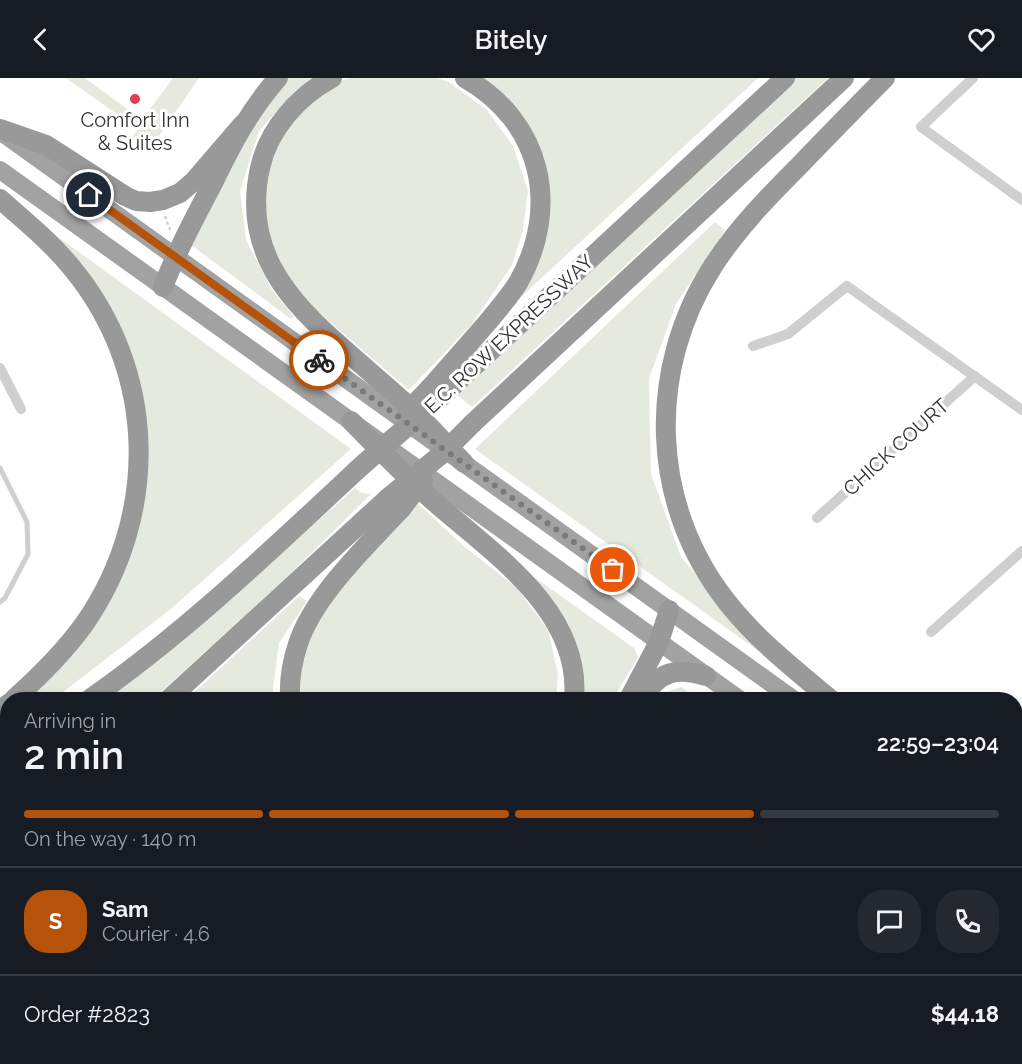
<!DOCTYPE html>
<meta charset="utf-8">
<style>
:root{--surface:#171b24;--page:#242831;--text:#f1f3f6;--muted:#9ea1a6;--line:#363941;--accent:#b45309}
body{margin:0;font-family:Raleway,sans-serif;background:var(--page);color:var(--text);height:100vh;display:flex;flex-direction:column;font-size:22px;white-space:nowrap}
*{box-sizing:border-box;margin:0}
p{font-size:20px;color:var(--muted)}
.icon{flex:none;width:33px;height:33px;fill:none;stroke:currentColor;stroke-width:2;stroke-linecap:round;stroke-linejoin:round}
.map{position:relative;flex:1;overflow:hidden}
.sheet{position:absolute;left:0px;top:614px;width:1023px;height:374px;display:flex;flex-direction:column;background:var(--surface);border-radius:24px 24px 0 0;box-shadow:0 3px 9px #0003}
.sheet>*{flex:none}
.pin{position:absolute;display:grid;place-items:center;width:51px;height:51px;color:#fff;margin:-26px;border:3px solid #fff;border-radius:50%;box-shadow:0 2px 6px #0007}
.courier{position:absolute;display:grid;place-items:center;width:60px;height:60px;margin:-30px;border:4px solid #b45309;border-radius:50%;background:#fff;color:#222;box-shadow:0 2px 8px #0007}
.summary em{font-style:normal;font-weight:600}
.summary div{display:flex;flex-direction:column-reverse}
.summary{display:flex;align-items:center;justify-content:space-between;height:102px;padding:0 24px}
h1{font-size:39px;font-weight:600;line-height:45px}
.bar{display:grid;grid-template-columns:repeat(4,1fr);gap:9px 6px;align-content:center;height:72px;padding:0 24px}
.bar i{height:8px;border-radius:4px;background:var(--line)}
.bar .selected{background:var(--accent)}
.bar p{grid-column:span 4}
.line{display:flex;align-items:center;gap:15px;padding:0 24px;border-top:2px solid var(--line)}
.line div{flex:1}
.round{display:grid;place-items:center;flex:none;width:63px;height:63px;border-radius:24px;background:var(--page)}
header{display:flex;justify-content:space-between;align-items:center;height:78px;padding:0 24px;background:var(--surface);font-size:27px;font-weight:600}
.map>svg:first-child{display:block}
.green{fill:#e5eade}
.lines{fill:none;stroke-linecap:round;stroke-linejoin:round}
.path{stroke:#c9c9c9;stroke-width:2;stroke-dasharray:3 3;stroke-linecap:butt}
.service{stroke:#cfcfcf;stroke-width:5}
.minor{stroke:#cfcfcf;stroke-width:10}
.trunk{stroke:#a2a2a2;stroke-width:18}
.motorway{stroke:#999;stroke-width:20}
.motorway-bridge{stroke:#999;stroke-width:20}
.done{stroke:#7a7a7a;stroke-width:6;stroke-dasharray:0 10.8}
.route{stroke:#b45309;stroke-width:8}
.poi-dot{fill:#dd3f4f;stroke:#fff;stroke-width:2}
.labels{text-anchor:middle;stroke-width:6;stroke-linejoin:round;paint-order:stroke}
.poi-label{font-size:20px;fill:#323232;stroke:#fff}
.street-label{font-size:20px;fill:#323232;stroke:#fff}
</style>
<header><svg class="icon" aria-label="back" viewBox="0 0 24 24"><path d="M15 5l-7 7 7 7"/></svg>Bitely<svg class="icon" aria-label="heart" viewBox="0 0 24 24"><path d="M12 20l-8-8c-3-5 5-10 8-4 3-6 11-1 8 4z"/></svg></header>
<div class="map">
<svg width="1022" height="986" viewBox="0 0 1022 986">
<rect width="100%" height="100%" fill="#fff"/>
<!-- green -->
<g class="green">
<path d="M66,0H85L142,42L173,0H199L159,58C150,65 141,68 132,59L138,51Z"/>
<polygon points="287,0 316,0 295,13 259,53 240,113 246,162 272,212 294,239 291,241 191,167 249,48"/>
<polygon points="350,0 437,0 449,4 487,32 513,68 528,113 523,152 512,187 472,246 409,312 316,232 274,182 262,129 268,88 283,52 312,20 343,2"/>
<polygon points="476,0 758,0 522,218 519,213 541,178 547,144 548,106"/>
<polygon points="795,0 828,0 472,329 457,317"/>
<polygon points="36,143 351,371 172,530 54,621 22,621 65,581 108,526 128,476 138,311"/>
<polygon points="715,144 725,152 676,226 649,301 651,396 681,479 760,574 475,371"/>
<polygon points="355,410 362,415 371,416 288,498 153,621 107,621 181,564"/>
<polygon points="417,425 466,470 516,509 548,552 558,596 556,621 298,621 297,597 311,551 346,502"/>
<polygon points="534,499 634,570 638,579 613,621 580,621 529,501"/>
<polygon points="299,518 307,523 279,565 273,610 274,621 187,621"/>
<polygon points="681,609 699,621 655,621 657,618"/>
<polygon points="7,688 7,750 0,756 0,693"/>
<polygon points="1016,799 1022,804 1022,869 1016,861"/>
<polygon points="7,813 7,873 0,873 0,819"/>
<polygon points="1016,927 1022,939 1022,986 1018,976 1016,976"/>
<polygon points="7,941 8,980 634,980 668,986 0,986 0,942"/>
</g>
<g class="lines">
<!-- path -->
<g class="path">
<polyline points="165,138 170,152"/>
<polyline points="1016,932 1022,944"/>
<path d="M310,986C334,982 361,983 385,986"/>
</g>
<!-- service -->
<polyline class="service" points="0,390 27,444 28,476 5,520 0,524"/>
<!-- minor -->
<g class="minor">
<polyline points="973,0 921,49 1022,122"/>
<polyline points="753,268 788,256 847,208 1022,332"/>
<polyline points="0,290 21,331"/>
<polyline points="817,440 975,298"/>
<polyline points="931,554 1022,473"/>
</g>
<!-- trunk -->
<g class="trunk">
<polyline points="4,56 793,621"/>
<polyline points="0,92 739,621"/>
<polyline points="1016,779 1022,784"/>
<polyline points="1016,879 1022,889"/>
</g>
<!-- motorway -->
<g class="motorway">
<path d="M332,0C298,18 268,52 260,90C242,172 287,222 345,272C364,289 384,306 403,323C425,342 444,365 464,385"/>
<polyline points="0,51 46,67 125,118 136,123 150,124 163,122 180,115 194,103 243,46"/>
<path d="M0,121C25,143 51,164 72,190C157,293 160,436 85,545C65,573 40,598 14,621"/>
<path d="M163,209C177,173 195,139 213,105C232,66 249,33 278,0"/>
<path d="M430,310C449,288 468,267 487,245C498,232 509,219 518,205C561,129 542,44 465,0"/>
<polyline points="442,318 785,0"/>
<path d="M351,343C377,369 403,396 430,420C489,473 582,531 574,621"/>
<polyline points="473,345 844,0"/>
<path d="M90,621C186,554 270,473 356,393"/>
<polyline points="169,621 388,420"/>
<path d="M290,621C289,602 292,584 298,566C313,519 367,467 401,431"/>
<polyline points="629,621 659,564 669,532"/>
<path d="M642,621C658,593 677,589 706,598"/>
<path d="M830,621C794,591 756,561 727,524C650,427 646,292 713,188C737,151 768,119 799,88C827,59 856,29 885,0"/>
<polyline points="0,633 8,626"/>
<polyline points="0,681 8,676"/>
<polyline points="0,775 8,769"/>
<polyline points="0,807 8,801"/>
<polyline points="0,893 8,893"/>
<polyline points="0,930 8,929"/>
<polyline points="761,980 788,986"/>
<polyline points="902,980 923,986"/>
</g>
<!-- motorway-bridge -->
<g class="motorway-bridge">
<polyline points="407,334 430,310"/>
<path d="M356,393C384,367 414,344 442,318"/>
<polyline points="388,420 443,375 473,345"/>
<polyline points="401,431 423,402"/>
</g>
</g>
<g class="lines">
<!-- done -->
<polyline class="done" points="319,282 613,492"/>
<!-- route -->
<polyline class="route" points="89,117 319,282"/>
</g>
<!-- markers -->
<circle class="poi-dot" cx="135" cy="21" r="6"/>
<g class="labels">
<!-- poi labels -->
<g class="poi-label">
<text x="135" y="49">Comfort Inn<tspan x="135" dy="23">&amp; Suites</tspan></text>
</g>
<!-- street labels -->
<g class="street-label">
<text transform="translate(509 256) rotate(-43)" y="7">E.C. ROW EXPRESSWAY</text>
<text transform="translate(896 369) rotate(-42)" y="7">CHICK COURT</text>
</g>
</g>
</svg>
<div class="pin" style="left:613px;top:492px;background:#ea580c"><svg class="icon" aria-label="bag" viewBox="0 0 24 24"><path d="M5 8h14l-1 12H6zM9 8a3 3 0 0 1 6 0"/></svg></div>
<div class="pin" style="left:89px;top:117px;background:#1f2937"><svg class="icon" aria-label="home" viewBox="0 0 24 24"><path d="M3 11l9-7 9 7M6 9v11h12V9"/></svg></div>
<div class="courier" style="left:319px;top:282px"><svg class="icon" aria-label="bike" viewBox="0 0 24 24"><circle cx="6" cy="16" r="4"/><circle cx="18" cy="16" r="4"/><path d="M6 16l4-8h5l3 8M10 8l3 8H6M13 5h3"/></svg></div>
<section class="sheet">
<div class="summary"><div><h1>2 min</h1><p>Arriving in</p></div><em>22:59–23:04</em></div>
<div class="bar"><i class="selected"></i><i class="selected"></i><i class="selected"></i><i></i><p>On the way · 140 m</p></div>
<div class="line" style="height:108px"><b class="round" style="background:var(--accent);color:#fff">S</b><div><b>Sam</b><p>Courier · 4.6</p></div><a class="round"><svg class="icon" aria-label="chat" viewBox="0 0 24 24"><path d="M4 5h16v11H9l-5 4z"/></svg></a><a class="round"><svg class="icon" aria-label="phone" viewBox="0 0 24 24"><path d="M5 4h4l2 5-3 2q2 4 5 5l2-3 5 2v4C11 20 4 13 5 4z"/></svg></a></div>
<div class="line" style="height:78px"><div>Order #2823</div><b>$44.18</b></div>
</section>
</div>
